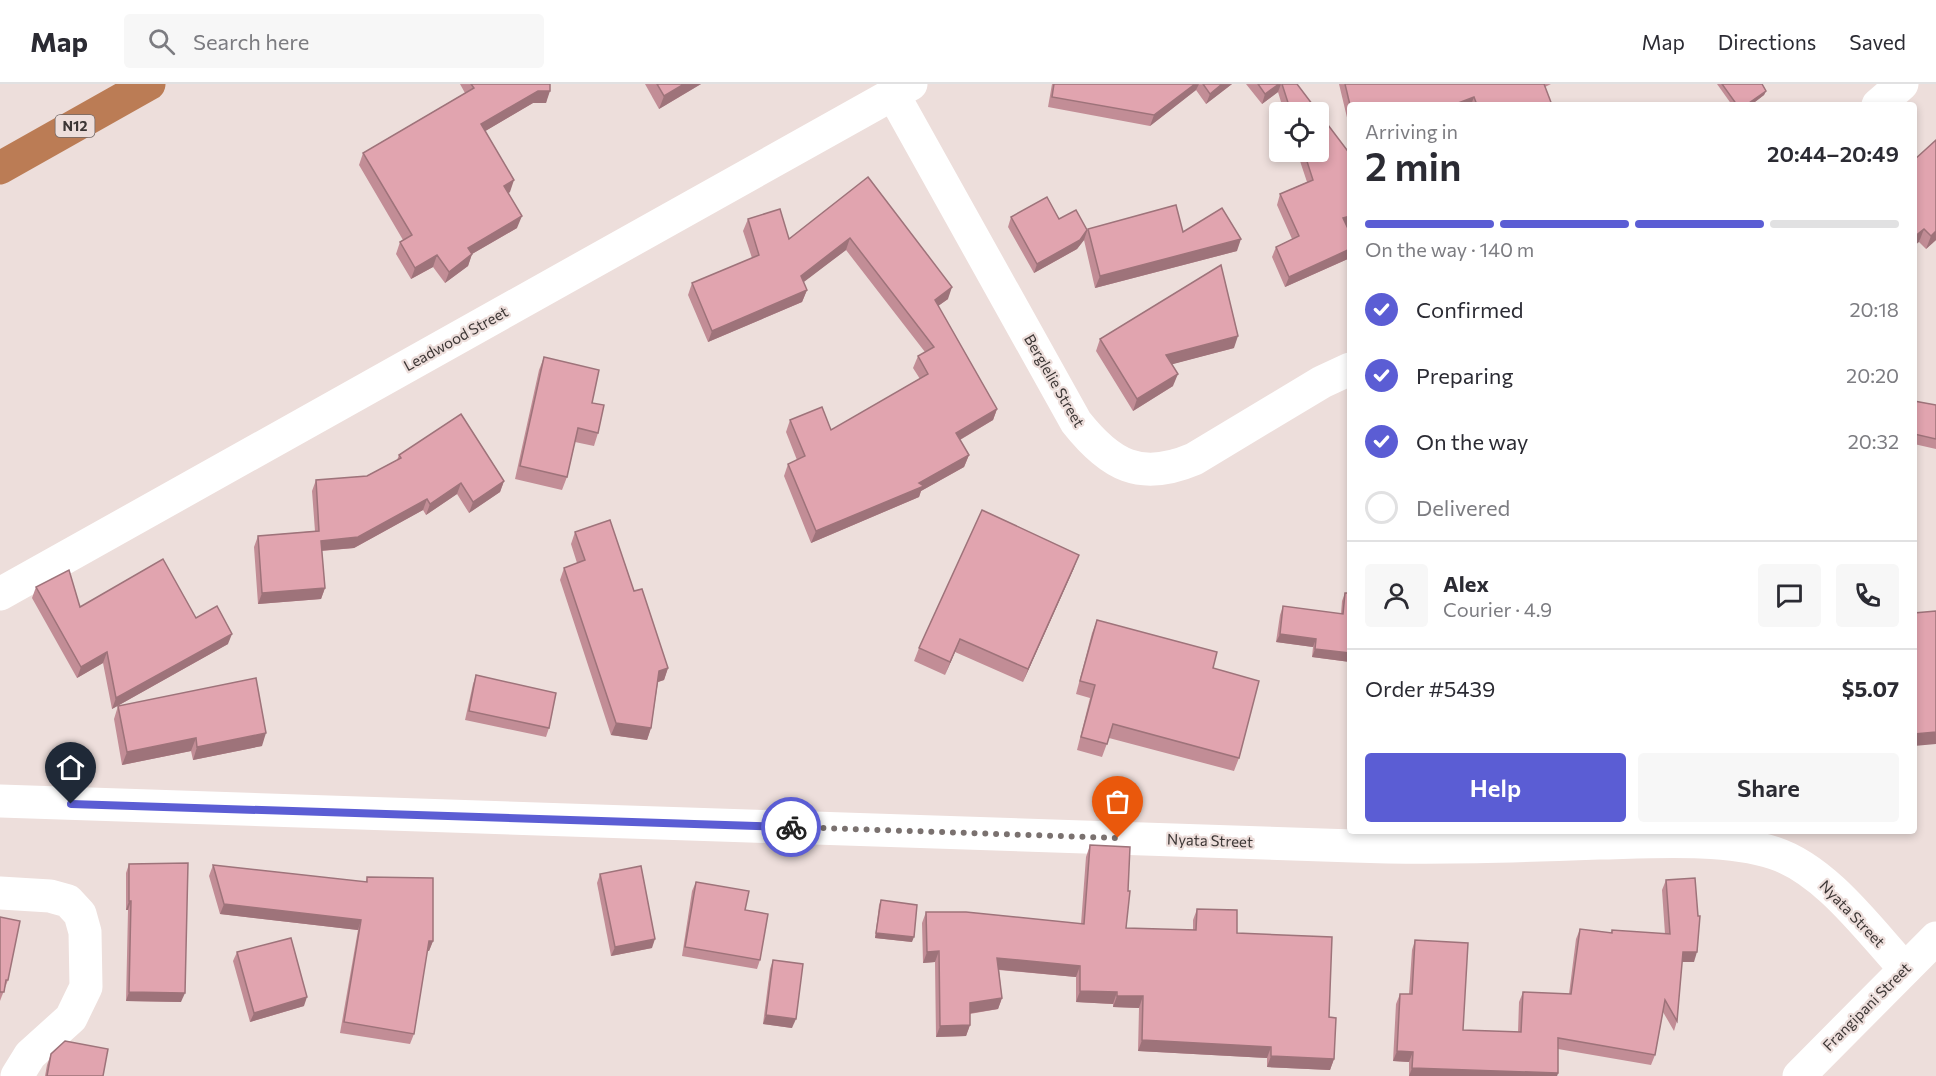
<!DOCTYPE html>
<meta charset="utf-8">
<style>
:root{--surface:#fff;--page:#f7f7f7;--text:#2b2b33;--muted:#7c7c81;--line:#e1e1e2;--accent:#5b5dd4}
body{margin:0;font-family:Commissioner,sans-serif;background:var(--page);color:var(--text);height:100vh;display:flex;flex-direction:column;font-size:22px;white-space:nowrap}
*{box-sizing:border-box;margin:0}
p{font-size:20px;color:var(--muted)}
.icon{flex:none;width:33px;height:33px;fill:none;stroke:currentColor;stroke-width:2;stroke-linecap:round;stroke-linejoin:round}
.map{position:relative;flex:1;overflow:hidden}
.details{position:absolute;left:1347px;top:18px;width:570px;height:732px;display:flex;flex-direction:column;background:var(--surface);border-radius:6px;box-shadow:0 3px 9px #0003}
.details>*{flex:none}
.buttons{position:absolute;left:1269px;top:18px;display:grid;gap:12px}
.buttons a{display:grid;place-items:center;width:60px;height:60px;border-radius:6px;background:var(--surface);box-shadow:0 3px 9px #0003;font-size:30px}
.pin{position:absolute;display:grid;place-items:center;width:51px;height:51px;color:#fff;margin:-62px -26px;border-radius:50% 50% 50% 0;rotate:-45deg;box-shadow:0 0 6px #0007}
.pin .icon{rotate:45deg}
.courier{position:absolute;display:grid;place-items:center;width:60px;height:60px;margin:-30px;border:4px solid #5b5dd4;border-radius:50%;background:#fff;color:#222;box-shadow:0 2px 8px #0007}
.head em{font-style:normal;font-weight:600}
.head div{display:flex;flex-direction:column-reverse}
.head{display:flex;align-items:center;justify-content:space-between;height:102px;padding:0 18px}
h1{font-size:39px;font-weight:600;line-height:45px}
.bar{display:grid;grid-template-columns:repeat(4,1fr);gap:9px 6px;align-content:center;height:72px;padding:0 18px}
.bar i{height:8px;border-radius:4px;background:var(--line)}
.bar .selected{background:var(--accent)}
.bar p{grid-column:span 4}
.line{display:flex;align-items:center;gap:15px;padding:0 18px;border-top:2px solid var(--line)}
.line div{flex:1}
.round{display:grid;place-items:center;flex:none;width:63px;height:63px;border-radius:6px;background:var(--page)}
ol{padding:0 18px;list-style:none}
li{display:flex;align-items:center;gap:18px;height:66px}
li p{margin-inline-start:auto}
li .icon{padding:6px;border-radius:50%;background:var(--accent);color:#fff;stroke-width:4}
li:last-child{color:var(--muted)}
li i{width:33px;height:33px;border:3px solid var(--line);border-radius:50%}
.primary-button{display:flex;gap:12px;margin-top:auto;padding:12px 18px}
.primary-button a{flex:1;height:69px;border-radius:6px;background:var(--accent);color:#fff;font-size:24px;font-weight:600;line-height:69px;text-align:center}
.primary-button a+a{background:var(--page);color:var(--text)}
header{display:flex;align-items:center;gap:36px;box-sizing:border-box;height:84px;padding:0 30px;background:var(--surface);border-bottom:2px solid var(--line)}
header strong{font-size:28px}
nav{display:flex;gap:33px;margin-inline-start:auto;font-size:21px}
.search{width:420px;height:54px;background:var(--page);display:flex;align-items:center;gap:15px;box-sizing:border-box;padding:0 21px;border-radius:6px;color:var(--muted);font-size:22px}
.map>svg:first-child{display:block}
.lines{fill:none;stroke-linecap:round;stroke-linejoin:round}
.minor{stroke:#fff;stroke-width:33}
.highway{stroke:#bb7c55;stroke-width:33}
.wall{fill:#c28d96}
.shaded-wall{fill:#9e737a}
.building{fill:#e1a4af;stroke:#9e737a;stroke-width:1.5}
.done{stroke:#7a716f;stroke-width:6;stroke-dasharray:0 10.8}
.route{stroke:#5b5dd4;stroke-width:8}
.labels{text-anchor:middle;stroke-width:4.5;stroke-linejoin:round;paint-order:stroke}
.shield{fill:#eddedb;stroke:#716867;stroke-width:1.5}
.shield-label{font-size:14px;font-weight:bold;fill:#3c3635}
.street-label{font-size:15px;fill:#3c3635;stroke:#eddedb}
</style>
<header>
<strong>Map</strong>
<div class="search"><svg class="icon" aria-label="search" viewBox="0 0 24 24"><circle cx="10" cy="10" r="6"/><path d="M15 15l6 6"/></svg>Search here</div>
<nav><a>Map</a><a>Directions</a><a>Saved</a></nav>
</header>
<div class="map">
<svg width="1936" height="992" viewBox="0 0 1936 992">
<rect width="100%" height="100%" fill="#eddedb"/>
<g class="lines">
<!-- minor -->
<g class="minor">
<path d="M893,10L1076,338C1110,381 1140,398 1194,375L1322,298L1350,285"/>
<polyline points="1878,21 1902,0"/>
<polyline points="0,510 911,0"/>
<path d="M0,717C451,732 902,747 1353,762C1435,765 1517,762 1599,759C1651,758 1725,753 1774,769C1826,786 1869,846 1905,885"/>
<polyline points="0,809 50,812 68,817 80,830 85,848 86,903 71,934 30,971 17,992"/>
<polyline points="1799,992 1936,854"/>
</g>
<!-- highway -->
<polyline class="highway" points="0,84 149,0"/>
</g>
<!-- wall -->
<g class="wall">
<polygon points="460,0 550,0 546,19 533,19 485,47 510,108 508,109 517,144 472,170 468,182 445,199 433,183 411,195 396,170 400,158 403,156 359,81 363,69 465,9"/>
<polygon points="645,0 701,0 659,25"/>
<polygon points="1052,0 1232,0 1206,20 1196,6 1150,42 1048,23"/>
<polygon points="1246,0 1297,0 1350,70 1350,142 1347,142 1350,149 1350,174 1285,203 1272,173 1276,163 1292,155 1277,121 1280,110 1307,98 1297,68 1318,68 1318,28 1284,28 1278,8 1262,20"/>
<polygon points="1339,0 1551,0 1545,3 1552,21 1350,21 1350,46"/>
<polygon points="1717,0 1762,0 1766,7 1764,11 1751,21 1732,21"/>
<polygon points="1936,56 1936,156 1926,165 1919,158"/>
<polygon points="868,93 948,215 938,222 997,325 993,336 960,356 969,371 964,383 921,407 919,413 811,459 784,392 788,380 797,376 786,348 790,336 831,346 920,295 913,284 918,272 925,268 846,166 803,198 807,206 802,218 708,258 688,211 692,199 752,174 743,147 748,135 789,155"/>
<polygon points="1011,133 1059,135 1087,146 1183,148 1237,167 1095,204 1084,156 1077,165 1034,189 1008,143"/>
<polygon points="1100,255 1234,264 1172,280 1173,302 1133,327 1096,267"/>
<polygon points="544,273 592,319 598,349 594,362 575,358 567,393 562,406 515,395 539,286"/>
<polygon points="1914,317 1936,321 1936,365 1914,360"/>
<polygon points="399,371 504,397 500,408 469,429 457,410 426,431 423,426 354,464 322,467 325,504 321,515 258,520 254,463 258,452 315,447 312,407 316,396 367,392 397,376"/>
<polygon points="575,448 634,507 668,584 664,596 658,598 651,644 647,656 611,651 560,496 564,484 577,479 571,460"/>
<polygon points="1074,484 1023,598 955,568 945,591 914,577 919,564"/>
<polygon points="36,503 80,523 196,534 228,560 112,625 103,579 77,594 32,514"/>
<polygon points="1345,509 1350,578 1312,573 1313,563 1276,558 1280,531 1283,522 1341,530 1342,517"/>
<polygon points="1097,536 1213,584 1239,674 1234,687 1109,654 1102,673 1077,666 1090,614 1076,610 1092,549"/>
<polygon points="476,591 549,644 546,653 465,636 473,600"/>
<polygon points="118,622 262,662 193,676 191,667 122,681 114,635"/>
<polygon points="1090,761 1126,844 1193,846 1193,836 1197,825 1237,849 1329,933 1334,975 1330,986 1267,983 1267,974 1138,967 1139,924 1113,923 1113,920 1076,918 1076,893 999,886 1002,914 998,925 970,930 970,941 966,952 936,953 935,878 923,879 922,839 926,828 1081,840 1086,773"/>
<polygon points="129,780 181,918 126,917 128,826 126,826 126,789"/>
<polygon points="213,781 366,798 367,793 433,857 429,867 427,867 414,950 410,960 340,949 358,846 220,830 209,792"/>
<polygon points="600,790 652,864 611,872 597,799"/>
<polygon points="1666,796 1694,878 1682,878 1677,937 1674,947 1663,928 1655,971 1651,981 1558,965 1558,989 1557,992 1409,992 1409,978 1393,977 1396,920 1400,910 1409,910 1412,866 1415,856 1463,946 1518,948 1519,918 1523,908 1569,910 1576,855 1580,845 1611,849 1612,846 1665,850 1662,806"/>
<polygon points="696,798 745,826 760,876 757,885 682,872 692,807"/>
<polygon points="881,816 912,858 875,854 879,821"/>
<polygon points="0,833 8,896 0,917"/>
<polygon points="237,868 304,922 250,938 233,877"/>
<polygon points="773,876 792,944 763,940 770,885"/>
<polygon points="51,970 103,992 45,992 47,981"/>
</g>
<!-- shaded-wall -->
<g class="shaded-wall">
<polygon points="684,0 701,0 659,25 664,12"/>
<polygon points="1195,0 1199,0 1196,6 1150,42 1154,31"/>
<polygon points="1222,0 1232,0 1206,20 1210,10"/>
<polygon points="1279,0 1281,0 1278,8 1262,20 1265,10"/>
<polygon points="538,7 550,7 546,19 533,19 477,52 481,40"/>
<polygon points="1766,7 1764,11 1751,21 1746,21"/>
<polygon points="1474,13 1471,21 1453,21"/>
<polygon points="514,96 510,108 500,114 504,102"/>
<polygon points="522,132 517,144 472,170 468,182 445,199 449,188 468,164"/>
<polygon points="1350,132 1350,142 1340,144 1343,134"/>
<polygon points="1924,145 1919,158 1914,162 1914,153"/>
<polygon points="1087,147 1084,156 1077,165 1034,189 1037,180"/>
<polygon points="1936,147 1936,156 1926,165 1931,152"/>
<polygon points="850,154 846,166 796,204 801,192"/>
<polygon points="1241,155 1237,167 1095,204 1100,192"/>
<polygon points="1350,165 1350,174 1285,203 1289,193"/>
<polygon points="437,171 433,183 411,195 415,184"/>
<polygon points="952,203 948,215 931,227 935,216"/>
<polygon points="807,206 802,218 708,258 712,247"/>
<polygon points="1238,252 1234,264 1162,283 1166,271"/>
<polygon points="1178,290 1173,302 1133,327 1137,315"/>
<polygon points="997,325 993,336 951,361 956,349"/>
<polygon points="969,371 964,383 921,407 919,413 811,459 816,447 919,399"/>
<polygon points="504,397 500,408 469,429 473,418"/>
<polygon points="461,399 457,410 426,431 430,420"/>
<polygon points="427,415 423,426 354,464 317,467 321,457"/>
<polygon points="1079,471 1074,484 1023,598 1028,585"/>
<polygon points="325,504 321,515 258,520 262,509"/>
<polygon points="232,550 228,560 112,625 116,614"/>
<polygon points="1280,550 1316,555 1313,563 1276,558"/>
<polygon points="960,555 955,568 945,591 950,578"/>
<polygon points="1315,565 1350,569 1350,578 1312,573"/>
<polygon points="107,568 103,579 77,594 81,583"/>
<polygon points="668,584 664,596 655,599 659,587"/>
<polygon points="616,639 651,644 647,656 611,651"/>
<polygon points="1936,648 1936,660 1914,662 1914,650"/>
<polygon points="266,649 262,662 193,676 197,663"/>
<polygon points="196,654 191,667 122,681 127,668"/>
<polygon points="129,817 131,817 128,826 126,826"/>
<polygon points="224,820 361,836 358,846 220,830"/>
<polygon points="876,849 914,853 912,858 875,854"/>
<polygon points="655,855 652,864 611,872 615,863"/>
<polygon points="429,857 433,857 429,867 425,867"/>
<polygon points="939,867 935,878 923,879 927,868"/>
<polygon points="1683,868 1697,868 1694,878 1679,878"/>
<polygon points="997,874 1080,882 1076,893 993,885"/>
<polygon points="1080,907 1117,908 1113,920 1076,918"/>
<polygon points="129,908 185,909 181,918 126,917"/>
<polygon points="1117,912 1143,912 1139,924 1113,923"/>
<polygon points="307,913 304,922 250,938 254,929"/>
<polygon points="1002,914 998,925 966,930 970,919"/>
<polygon points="766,931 796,935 792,944 763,940"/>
<polygon points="970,941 966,952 936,953 940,942"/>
<polygon points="1142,956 1271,963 1267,974 1138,967"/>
<polygon points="1397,967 1413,968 1409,978 1393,977"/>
<polygon points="1271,972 1334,975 1330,986 1267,983"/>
<polygon points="1412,984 1558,989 1557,992 1409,992"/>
</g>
<!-- building -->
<g class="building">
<polygon points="471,0 550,0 550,7 538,7 481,40 514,96 504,102 522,132 468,164 472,170 449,188 437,171 415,184 400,158 412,151 363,69 474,4"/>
<polygon points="657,0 684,0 664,12"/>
<polygon points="1054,0 1195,0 1154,31 1052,13"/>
<polygon points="1203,0 1222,0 1210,10"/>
<polygon points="1258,0 1279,0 1265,10"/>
<polygon points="1282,0 1297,0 1350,70 1350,132 1343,134 1350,149 1350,165 1289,193 1276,163 1299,152 1280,110 1313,96 1304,68 1318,68 1318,28 1291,28"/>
<polygon points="1345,0 1544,0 1552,21 1477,21 1474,13 1453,21 1350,21"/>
<polygon points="1722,0 1762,0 1766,7 1746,21 1737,21"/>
<polygon points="1936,56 1936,147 1931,152 1924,145 1914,153 1914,76"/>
<polygon points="868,93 952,203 935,216 997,325 956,349 969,371 919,399 924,402 816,447 788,380 805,372 790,336 822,323 831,346 928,290 918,272 934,263 850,154 801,192 807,206 712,247 692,199 759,171 748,135 780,125 789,155"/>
<polygon points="1047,113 1059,135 1076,126 1087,146 1080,156 1037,180 1011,133"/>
<polygon points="1176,121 1183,148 1222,124 1241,155 1100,192 1088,145"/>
<polygon points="1221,181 1238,252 1166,271 1178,290 1137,315 1100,255"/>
<polygon points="544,273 599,286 592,319 604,321 598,349 578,344 567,393 520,382"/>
<polygon points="1914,317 1936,321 1936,355 1914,350"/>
<polygon points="461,330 504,397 473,418 461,399 430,420 427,415 358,453 321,457 325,504 262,509 258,452 319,447 316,396 367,392 401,374 399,371"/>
<polygon points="982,426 1079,471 1028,585 960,555 950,578 919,564"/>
<polygon points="610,436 634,507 642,505 668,584 659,587 651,644 616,639 564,484 585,476 575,448"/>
<polygon points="163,475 196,534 217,522 232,550 116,614 107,568 81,583 36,503 69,486 80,523"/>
<polygon points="1345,509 1350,509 1350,569 1315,565 1316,555 1280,550 1283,522 1343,530"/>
<polygon points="1936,527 1936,648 1914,650 1914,529"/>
<polygon points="1097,536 1217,568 1213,584 1259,597 1239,674 1113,640 1107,660 1081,653 1095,601 1080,597"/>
<polygon points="476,591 556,609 549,644 469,627"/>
<polygon points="256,594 266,649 197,663 196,654 127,668 118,622"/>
<polygon points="1090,761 1130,763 1128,807 1130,807 1126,844 1196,846 1197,825 1237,826 1237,849 1332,853 1329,933 1336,934 1334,975 1271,972 1271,963 1142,956 1143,912 1117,912 1117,908 1080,907 1080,882 997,874 1002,914 970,919 970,941 940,942 939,867 927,868 926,828 966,828 1084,840"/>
<polygon points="188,779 185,909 129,908 131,817 129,817 129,780"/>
<polygon points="213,781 367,798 367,793 433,794 433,857 429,857 414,950 344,938 361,836 224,820"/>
<polygon points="641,782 655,855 615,863 600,790"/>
<polygon points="1695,794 1698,832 1700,832 1697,868 1683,868 1677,937 1665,916 1655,971 1558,954 1558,989 1412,984 1413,968 1397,967 1400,910 1412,910 1415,856 1468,859 1463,946 1521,948 1523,908 1571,910 1580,845 1612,849 1612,846 1670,850 1666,796"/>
<polygon points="696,798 749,807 745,826 768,830 760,876 685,863"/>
<polygon points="881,816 917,821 914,853 876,849"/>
<polygon points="0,833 20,837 8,896 6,896 4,908 0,908"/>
<polygon points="291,854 307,913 254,929 237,868"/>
<polygon points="773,876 803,880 796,935 766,931"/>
<polygon points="65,957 108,965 103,992 47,992 51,970"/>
</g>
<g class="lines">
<!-- done -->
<polyline class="done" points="791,743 1118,754"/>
<!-- route -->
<polyline class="route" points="71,720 791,743"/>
</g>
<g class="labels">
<!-- shield labels -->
<rect class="shield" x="55.5" y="31" width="39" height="22" rx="4.5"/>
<g class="shield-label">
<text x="75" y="47">N12</text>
</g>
<!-- street labels -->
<g class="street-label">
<text transform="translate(456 255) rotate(-29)" y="5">Leadwood Street</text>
<text transform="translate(1054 297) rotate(60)" y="5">Berglelie Street</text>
<text transform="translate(1210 757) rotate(2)" y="5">Nyata Street</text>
<text transform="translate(1852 830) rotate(46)" y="5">Nyata Street</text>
<text transform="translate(1867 923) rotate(-45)" y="5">Frangipani Street</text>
</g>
</g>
</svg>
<div class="buttons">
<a><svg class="icon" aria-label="locate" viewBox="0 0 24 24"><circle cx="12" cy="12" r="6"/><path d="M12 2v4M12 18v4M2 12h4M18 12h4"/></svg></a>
</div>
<div class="pin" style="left:1118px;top:754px;background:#ea580c"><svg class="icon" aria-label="bag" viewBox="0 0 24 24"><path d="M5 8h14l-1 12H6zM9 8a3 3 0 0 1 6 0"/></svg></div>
<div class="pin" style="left:71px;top:720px;background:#1f2937"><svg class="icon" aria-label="home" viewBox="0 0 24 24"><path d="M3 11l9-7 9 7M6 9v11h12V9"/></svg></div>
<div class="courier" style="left:791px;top:743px"><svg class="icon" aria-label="bike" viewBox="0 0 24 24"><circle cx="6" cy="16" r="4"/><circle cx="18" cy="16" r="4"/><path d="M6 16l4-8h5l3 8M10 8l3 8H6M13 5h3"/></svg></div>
<section class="details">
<div class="head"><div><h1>2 min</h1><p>Arriving in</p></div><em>20:44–20:49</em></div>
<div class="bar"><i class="selected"></i><i class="selected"></i><i class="selected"></i><i></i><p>On the way · 140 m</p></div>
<ol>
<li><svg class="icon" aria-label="check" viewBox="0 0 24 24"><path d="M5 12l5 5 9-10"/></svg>Confirmed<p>20:18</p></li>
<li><svg class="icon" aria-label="check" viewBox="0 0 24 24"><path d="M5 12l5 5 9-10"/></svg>Preparing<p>20:20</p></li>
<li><svg class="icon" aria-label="check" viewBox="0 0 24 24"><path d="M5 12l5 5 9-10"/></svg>On the way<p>20:32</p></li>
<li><i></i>Delivered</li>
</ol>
<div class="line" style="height:108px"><a class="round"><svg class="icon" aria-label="person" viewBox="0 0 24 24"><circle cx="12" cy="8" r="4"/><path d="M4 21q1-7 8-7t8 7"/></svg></a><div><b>Alex</b><p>Courier · 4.9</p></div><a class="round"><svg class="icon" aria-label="chat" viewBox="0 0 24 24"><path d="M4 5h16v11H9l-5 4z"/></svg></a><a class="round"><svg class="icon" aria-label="phone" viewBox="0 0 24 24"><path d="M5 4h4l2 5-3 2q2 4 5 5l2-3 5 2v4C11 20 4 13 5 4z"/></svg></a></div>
<div class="line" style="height:78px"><div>Order #5439</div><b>$5.07</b></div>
<div class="primary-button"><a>Help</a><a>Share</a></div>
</section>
</div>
